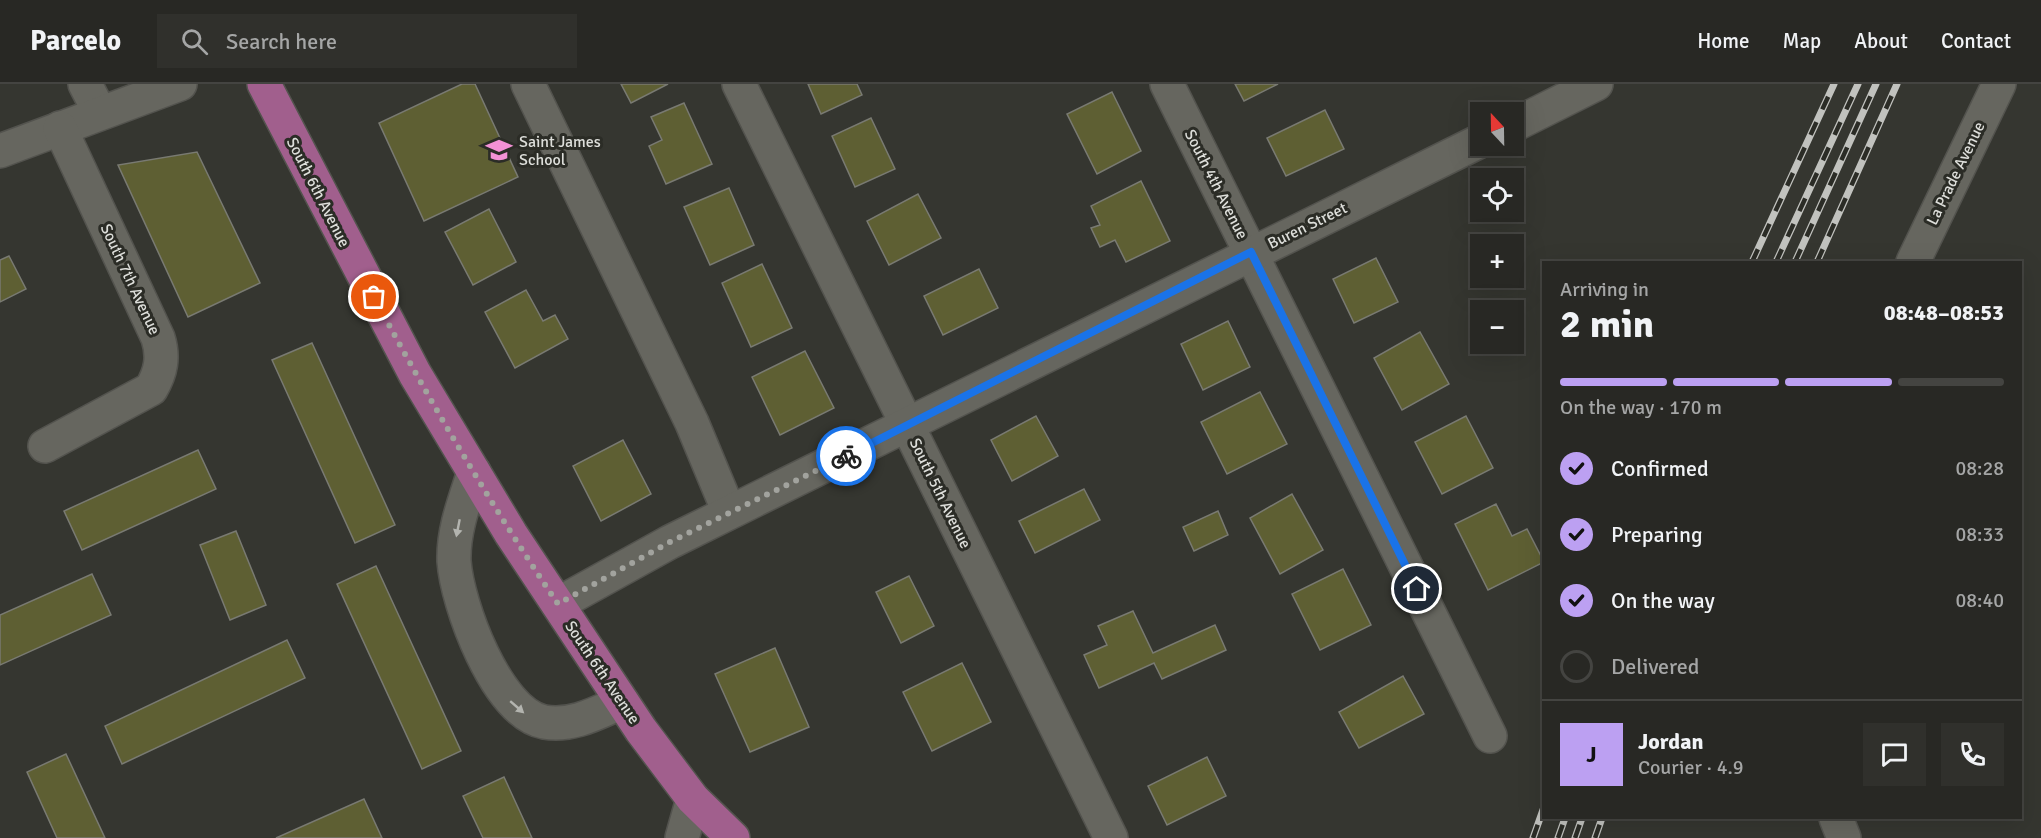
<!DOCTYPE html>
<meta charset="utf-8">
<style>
:root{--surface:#282824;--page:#30302c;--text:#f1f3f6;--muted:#a5a6a6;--line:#444441;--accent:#bca0f2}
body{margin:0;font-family:Signika,sans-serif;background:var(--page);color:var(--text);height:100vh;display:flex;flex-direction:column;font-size:22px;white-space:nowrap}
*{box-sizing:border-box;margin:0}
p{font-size:20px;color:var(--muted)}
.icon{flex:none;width:33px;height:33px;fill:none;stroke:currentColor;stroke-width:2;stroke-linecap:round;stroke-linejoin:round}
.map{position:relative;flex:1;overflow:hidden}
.details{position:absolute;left:1542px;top:177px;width:480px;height:558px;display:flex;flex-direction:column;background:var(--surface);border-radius:0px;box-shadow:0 6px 24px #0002,0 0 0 2px var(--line)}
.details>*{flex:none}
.needle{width:39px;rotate:338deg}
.tools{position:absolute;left:1470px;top:18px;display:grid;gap:12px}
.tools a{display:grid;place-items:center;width:54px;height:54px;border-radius:0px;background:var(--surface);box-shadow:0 6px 24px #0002,0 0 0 2px var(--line);font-size:30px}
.pin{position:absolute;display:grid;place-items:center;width:51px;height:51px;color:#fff;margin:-26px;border:3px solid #fff;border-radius:50%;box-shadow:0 2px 6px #0007}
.courier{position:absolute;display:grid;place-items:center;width:60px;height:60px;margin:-30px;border:4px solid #1a73e8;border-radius:50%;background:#fff;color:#222;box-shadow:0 2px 8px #0007}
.summary em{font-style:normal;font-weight:800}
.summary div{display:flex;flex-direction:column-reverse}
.summary{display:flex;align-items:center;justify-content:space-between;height:102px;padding:0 18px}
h1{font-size:39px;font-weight:800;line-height:45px}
.bar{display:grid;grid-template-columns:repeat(4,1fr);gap:9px 6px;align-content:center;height:72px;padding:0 18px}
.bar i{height:8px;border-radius:4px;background:var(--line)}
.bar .current{background:var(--accent)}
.bar p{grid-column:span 4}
.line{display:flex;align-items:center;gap:15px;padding:0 18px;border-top:2px solid var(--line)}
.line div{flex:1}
.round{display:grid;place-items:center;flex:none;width:63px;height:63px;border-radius:0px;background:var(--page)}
ol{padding:0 18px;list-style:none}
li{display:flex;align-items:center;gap:18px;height:66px}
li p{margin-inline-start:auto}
li .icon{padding:6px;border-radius:50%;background:var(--accent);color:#111;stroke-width:4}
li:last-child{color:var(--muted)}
li i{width:33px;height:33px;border:3px solid var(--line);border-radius:50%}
header{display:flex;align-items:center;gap:36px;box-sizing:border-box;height:84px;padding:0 30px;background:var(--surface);border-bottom:2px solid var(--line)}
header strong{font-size:28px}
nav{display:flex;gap:33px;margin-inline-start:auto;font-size:21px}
.search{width:420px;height:54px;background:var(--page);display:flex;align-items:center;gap:15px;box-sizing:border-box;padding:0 21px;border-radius:0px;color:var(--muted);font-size:22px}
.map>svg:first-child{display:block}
.building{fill:#5e5f33;stroke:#797a72;stroke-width:1.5}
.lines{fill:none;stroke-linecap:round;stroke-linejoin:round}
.minor-casing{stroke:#53534e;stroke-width:36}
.major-casing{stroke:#53534e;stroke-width:36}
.minor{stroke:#66665f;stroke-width:33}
.major{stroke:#a15f8d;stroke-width:33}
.rail-casing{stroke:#c1c2be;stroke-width:7}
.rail{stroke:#2b2c26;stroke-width:4.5;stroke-dasharray:14;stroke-linecap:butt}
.oneway{fill:#b3b4af}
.done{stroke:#a2a39e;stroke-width:6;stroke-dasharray:0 10.8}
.route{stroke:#1a73e8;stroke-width:8}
.labels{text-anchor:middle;stroke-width:6;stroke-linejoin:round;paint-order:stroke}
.poi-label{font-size:16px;fill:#dddeda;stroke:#2b2c26;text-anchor:start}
.street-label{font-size:16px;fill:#dddeda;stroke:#2b2c26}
</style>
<header>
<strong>Parcelo</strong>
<div class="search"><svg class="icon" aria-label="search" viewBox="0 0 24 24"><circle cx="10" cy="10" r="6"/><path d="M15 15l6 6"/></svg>Search here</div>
<nav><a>Home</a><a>Map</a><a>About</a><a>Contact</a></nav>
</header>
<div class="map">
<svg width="2041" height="754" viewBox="0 0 2041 754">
<rect width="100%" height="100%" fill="#353630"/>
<!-- building -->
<g class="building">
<polygon points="462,0 475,0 518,93 424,137 379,39"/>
<polygon points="621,0 668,0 631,19"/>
<polygon points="808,0 857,0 862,11 821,30"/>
<polygon points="1235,0 1278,0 1244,17"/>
<polygon points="1112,8 1141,67 1097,90 1067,30"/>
<polygon points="684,19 712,80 666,100 649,62 662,56 651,33"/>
<polygon points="1325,26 1344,65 1286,92 1267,54"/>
<polygon points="871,34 895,85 855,103 832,52"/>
<polygon points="197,68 260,199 188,233 118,81"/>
<polygon points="1141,97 1170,157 1126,178 1115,156 1100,163 1091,144 1100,141 1091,122"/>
<polygon points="729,104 754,161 710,181 684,123"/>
<polygon points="918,110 941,154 889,181 867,137"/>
<polygon points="489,125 516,178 473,201 445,148"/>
<polygon points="9,172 26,205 0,218 0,176"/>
<polygon points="1376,174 1398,218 1354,239 1333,195"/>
<polygon points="762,180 792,244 751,263 722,199"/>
<polygon points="979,185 998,224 943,251 924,212"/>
<polygon points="526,206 543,237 555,231 568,255 515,284 485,228"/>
<polygon points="1228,237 1250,283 1203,306 1181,260"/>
<polygon points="1420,248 1449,300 1402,326 1374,274"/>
<polygon points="312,259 395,441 355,459 272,276"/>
<polygon points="805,267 834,324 780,351 752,293"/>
<polygon points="1260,308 1287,360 1227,390 1201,338"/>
<polygon points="1036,332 1058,372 1012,397 991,356"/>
<polygon points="1466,332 1493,384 1442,410 1415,358"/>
<polygon points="623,356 651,410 601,437 573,382"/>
<polygon points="198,366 216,405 82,466 64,427"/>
<polygon points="1084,405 1100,436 1035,469 1019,437"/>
<polygon points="1292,410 1323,466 1280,490 1250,434"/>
<polygon points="1496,420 1512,452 1527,445 1544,478 1488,506 1455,440"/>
<polygon points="1218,427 1228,451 1194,467 1183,443"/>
<polygon points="236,447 266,521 230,536 200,461"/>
<polygon points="376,482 461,667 422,685 337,500"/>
<polygon points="1343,485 1371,541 1320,566 1292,510"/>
<polygon points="92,490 111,531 0,581 0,531"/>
<polygon points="909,492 934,542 901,559 876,508"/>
<polygon points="1133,527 1153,569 1215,541 1226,566 1162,595 1154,579 1099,604 1084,571 1107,561 1098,542"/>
<polygon points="287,556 305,594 122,680 105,642"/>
<polygon points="775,564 809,643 750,668 715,590"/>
<polygon points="962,579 991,638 932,667 903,608"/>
<polygon points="1403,592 1424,630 1359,664 1339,628"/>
<polygon points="66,670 105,754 57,754 27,688"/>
<polygon points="1207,673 1226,712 1167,741 1148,702"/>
<polygon points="504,693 532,754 483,754 463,712"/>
<polygon points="364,715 382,754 276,754"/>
</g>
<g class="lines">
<!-- minor casing -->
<g class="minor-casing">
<g id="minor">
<polyline points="85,0 100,29"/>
<polyline points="528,0 692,339 729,428"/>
<polyline points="739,0 1111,754"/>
<polyline points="1167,0 1490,652"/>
<polyline points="1514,41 1596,0"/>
<polyline points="0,67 180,0"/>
<polyline points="1913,178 1999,0"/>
<path d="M45,362L151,305C161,288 164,273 158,254L60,44"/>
<path d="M474,388C465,416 453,446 454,477C457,520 496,628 544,638C572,643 597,629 622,618"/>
<polyline points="558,520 670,458 1480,57"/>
<polyline points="1836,734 1844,754"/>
<polyline points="682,754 693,715"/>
</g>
</g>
<!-- major casing -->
<g class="major-casing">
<polyline id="major" points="264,0 415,290 511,450 641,646 693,715 733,754"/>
</g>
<!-- minor -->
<use href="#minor" class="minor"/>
<!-- major -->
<use href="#major" class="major"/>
<!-- rail casing -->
<g class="rail-casing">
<g id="rail">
<polyline points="1752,178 1834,0"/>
<polyline points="1776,178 1858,0"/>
<polyline points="1795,178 1876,0"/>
<polyline points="1817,178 1897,0"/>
<polyline points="1533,754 1544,723"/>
<polyline points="1558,754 1565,734"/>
<polyline points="1575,754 1582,734"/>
<polyline points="1595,754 1602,734"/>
</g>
</g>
<!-- rail -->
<use href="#rail" class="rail"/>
</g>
<!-- one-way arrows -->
<defs><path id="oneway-solid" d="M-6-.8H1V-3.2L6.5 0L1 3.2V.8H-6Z" transform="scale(1.5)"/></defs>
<g class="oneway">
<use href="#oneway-solid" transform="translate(458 444) rotate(101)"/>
<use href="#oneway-solid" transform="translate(517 623) rotate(41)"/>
</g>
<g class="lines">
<!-- done -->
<path class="done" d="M374,213C430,318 491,421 558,520L670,458L846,372"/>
<!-- route -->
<polyline class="route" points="846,372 1251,168 1417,505"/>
</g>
<!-- icons -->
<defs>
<g id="school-bare" transform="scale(2.07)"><path d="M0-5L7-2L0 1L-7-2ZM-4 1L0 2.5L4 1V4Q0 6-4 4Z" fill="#f391d5" stroke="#2b2c26" stroke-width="2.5" paint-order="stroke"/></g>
</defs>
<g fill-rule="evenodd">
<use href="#school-bare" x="499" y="66"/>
</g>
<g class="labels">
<!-- poi labels -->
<g class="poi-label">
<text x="519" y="63">Saint James<tspan x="519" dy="18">School</tspan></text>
</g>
<!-- street labels -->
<g class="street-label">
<text transform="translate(1955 89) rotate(-64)" y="6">La Prade Avenue</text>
<text transform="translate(1217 100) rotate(63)" y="6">South 4th Avenue</text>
<text transform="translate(319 108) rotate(63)" y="6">South 6th Avenue</text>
<text transform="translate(1307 141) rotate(-26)" y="6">Buren Street</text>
<text transform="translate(131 195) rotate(65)" y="6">South 7th Avenue</text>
<text transform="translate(941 409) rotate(64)" y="6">South 5th Avenue</text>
<text transform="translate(603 588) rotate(56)" y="6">South 6th Avenue</text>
</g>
</g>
</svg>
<div class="tools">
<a><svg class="needle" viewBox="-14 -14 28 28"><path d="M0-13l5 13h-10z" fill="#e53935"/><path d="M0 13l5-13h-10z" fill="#a5a6a6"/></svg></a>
<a><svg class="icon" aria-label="locate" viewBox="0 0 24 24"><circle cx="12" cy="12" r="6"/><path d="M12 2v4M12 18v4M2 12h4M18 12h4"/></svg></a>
<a>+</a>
<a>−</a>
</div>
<div class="pin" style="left:374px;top:213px;background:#ea580c"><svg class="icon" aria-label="bag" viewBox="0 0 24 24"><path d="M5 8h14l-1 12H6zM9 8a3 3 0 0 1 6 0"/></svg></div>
<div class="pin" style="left:1417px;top:505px;background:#1f2937"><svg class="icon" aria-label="home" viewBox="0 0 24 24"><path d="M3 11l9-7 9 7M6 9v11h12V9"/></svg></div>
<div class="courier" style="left:846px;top:372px"><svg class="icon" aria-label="bike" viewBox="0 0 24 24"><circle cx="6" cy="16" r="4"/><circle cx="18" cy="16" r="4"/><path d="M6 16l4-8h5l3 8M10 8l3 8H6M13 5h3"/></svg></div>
<section class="details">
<div class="summary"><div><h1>2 min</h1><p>Arriving in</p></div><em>08:48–08:53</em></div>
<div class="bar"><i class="current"></i><i class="current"></i><i class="current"></i><i></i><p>On the way · 170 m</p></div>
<ol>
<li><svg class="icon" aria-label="check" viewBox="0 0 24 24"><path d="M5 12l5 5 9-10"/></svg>Confirmed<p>08:28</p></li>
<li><svg class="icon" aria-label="check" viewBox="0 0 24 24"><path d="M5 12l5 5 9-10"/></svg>Preparing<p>08:33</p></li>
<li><svg class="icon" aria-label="check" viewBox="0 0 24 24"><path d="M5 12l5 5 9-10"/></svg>On the way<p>08:40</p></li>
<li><i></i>Delivered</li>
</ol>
<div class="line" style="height:108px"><b class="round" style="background:var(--accent);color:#111">J</b><div><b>Jordan</b><p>Courier · 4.9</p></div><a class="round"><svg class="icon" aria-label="chat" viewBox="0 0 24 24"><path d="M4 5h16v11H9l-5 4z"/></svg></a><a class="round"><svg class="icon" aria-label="phone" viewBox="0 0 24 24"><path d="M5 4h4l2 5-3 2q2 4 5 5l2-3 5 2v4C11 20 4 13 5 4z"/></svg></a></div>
</section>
</div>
